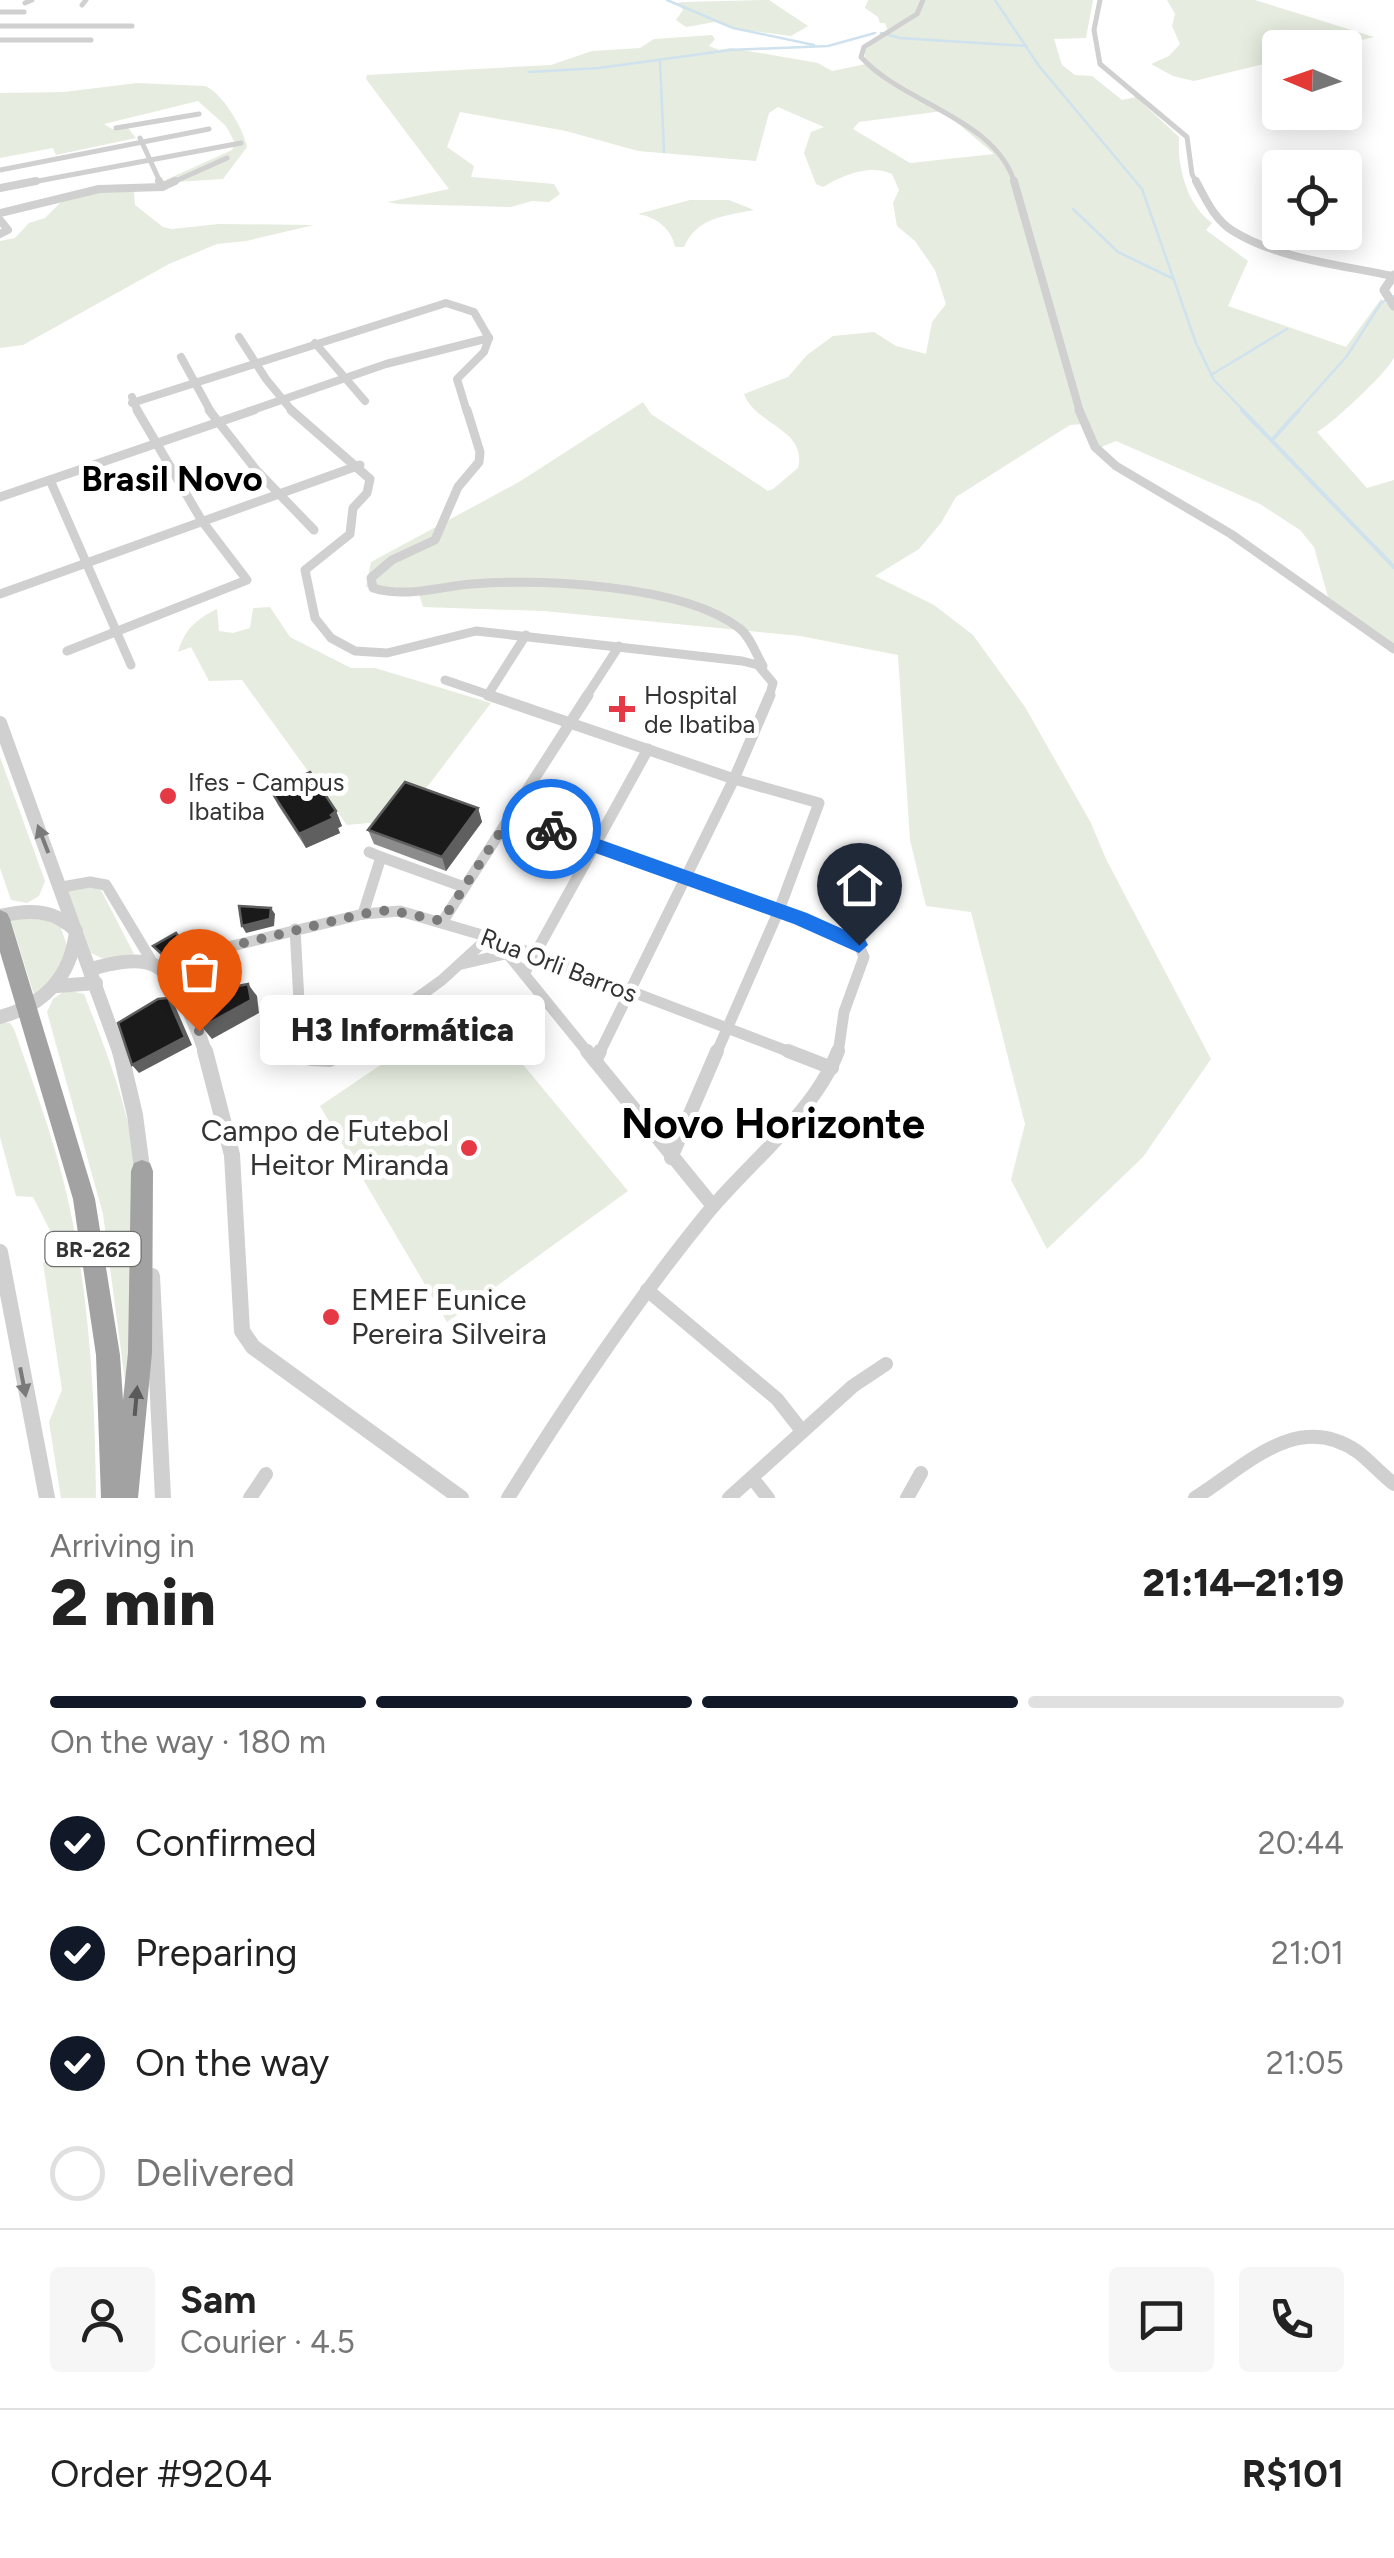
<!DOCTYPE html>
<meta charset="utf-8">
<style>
:root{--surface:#fff;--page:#f6f6f6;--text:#222;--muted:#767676;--line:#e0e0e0;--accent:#111827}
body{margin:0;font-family:Figtree,sans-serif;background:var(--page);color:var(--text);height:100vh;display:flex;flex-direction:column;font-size:38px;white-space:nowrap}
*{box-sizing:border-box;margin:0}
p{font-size:32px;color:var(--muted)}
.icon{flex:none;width:55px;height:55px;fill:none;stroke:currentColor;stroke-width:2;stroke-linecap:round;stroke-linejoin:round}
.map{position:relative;height:1498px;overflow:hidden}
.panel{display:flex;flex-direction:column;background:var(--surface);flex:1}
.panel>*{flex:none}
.needle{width:65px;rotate:272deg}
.controls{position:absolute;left:1262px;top:30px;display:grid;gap:20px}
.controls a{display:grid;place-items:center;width:100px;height:100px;border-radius:10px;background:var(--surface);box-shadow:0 5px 25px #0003;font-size:50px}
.pin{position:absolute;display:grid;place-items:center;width:85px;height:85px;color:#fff;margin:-102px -42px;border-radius:50% 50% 50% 0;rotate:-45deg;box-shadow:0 0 10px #0007}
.pin .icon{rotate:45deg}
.courier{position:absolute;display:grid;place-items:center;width:100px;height:100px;margin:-50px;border:8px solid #1a73e8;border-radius:50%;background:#fff;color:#222;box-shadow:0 2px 12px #0007}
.bubble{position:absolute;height:70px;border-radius:10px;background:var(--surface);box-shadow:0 5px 25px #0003;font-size:32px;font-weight:800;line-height:70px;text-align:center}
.overview em{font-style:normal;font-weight:800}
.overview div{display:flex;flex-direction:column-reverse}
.overview{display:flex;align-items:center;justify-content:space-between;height:170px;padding:0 50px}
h1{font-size:65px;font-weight:800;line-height:75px}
.bar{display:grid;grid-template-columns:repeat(4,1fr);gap:15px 10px;align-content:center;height:120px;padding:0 50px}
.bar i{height:12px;border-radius:8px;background:var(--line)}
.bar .active{background:var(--accent)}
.bar p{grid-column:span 4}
.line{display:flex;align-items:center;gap:25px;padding:0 50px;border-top:2px solid var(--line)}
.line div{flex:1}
.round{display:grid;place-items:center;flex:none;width:105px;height:105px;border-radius:10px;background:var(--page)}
ol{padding:0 50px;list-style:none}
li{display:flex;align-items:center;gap:30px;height:110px}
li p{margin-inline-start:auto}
li .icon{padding:10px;border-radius:50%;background:var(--accent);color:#fff;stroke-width:4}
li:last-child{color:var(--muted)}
li i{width:55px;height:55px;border:5px solid var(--line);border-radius:50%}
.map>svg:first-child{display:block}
.green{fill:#e6ecdf;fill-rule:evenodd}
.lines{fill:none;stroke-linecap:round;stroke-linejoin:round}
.stream-far1{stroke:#cfe2ee;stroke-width:2.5}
.stream{stroke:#cfe2ee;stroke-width:4}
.minor-far4{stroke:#d0d0d0;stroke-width:5}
.minor-far3{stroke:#d0d0d0;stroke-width:8}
.minor-far2{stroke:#d0d0d0;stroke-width:9}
.minor-far1{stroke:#d0d0d0;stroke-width:11}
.minor{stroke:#d0d0d0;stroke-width:14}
.tertiary-far2{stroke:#d0d0d0;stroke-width:9}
.tertiary-far1{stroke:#d0d0d0;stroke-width:14}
.tertiary{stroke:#d0d0d0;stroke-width:16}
.trunk{fill:#a2a2a2;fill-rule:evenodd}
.wall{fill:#8c8c8c}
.shaded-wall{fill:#5f5f5f}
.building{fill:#1a1a1a;stroke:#5f5f5f;stroke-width:2.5}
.oneway{fill:#7a7a7a}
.oneway2{fill:#5a5a5a}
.route{fill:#1a73e8}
.done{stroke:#7a7a7a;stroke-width:10;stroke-dasharray:0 18}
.poi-dot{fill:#e63946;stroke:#fff;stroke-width:4}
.labels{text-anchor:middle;stroke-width:10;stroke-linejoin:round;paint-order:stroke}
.shield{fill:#fff;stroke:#707070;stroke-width:2.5}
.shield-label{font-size:22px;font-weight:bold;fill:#333}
.poi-label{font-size:25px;fill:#333;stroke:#fff;text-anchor:start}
.street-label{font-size:25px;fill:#333;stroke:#fff}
.near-poi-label{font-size:30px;fill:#333;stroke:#fff;text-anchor:end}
.district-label{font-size:35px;font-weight:bold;fill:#000;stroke:#fff}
.near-district-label{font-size:42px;font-weight:bold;fill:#000;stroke:#fff}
</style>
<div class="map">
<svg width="1394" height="1498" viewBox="0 0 1394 1498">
<rect width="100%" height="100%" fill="#fff"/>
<!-- green -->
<g class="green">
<polygon points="769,0 808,26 791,36 736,29 715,22 686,27 676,20 683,10 677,3 683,2"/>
<path d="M868,0H1093L1086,38L1054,39L1062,65L1075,75L1092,76L1122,100L1136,97L1179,137C1177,167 1187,205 1212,223L1206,230L1248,261L1228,306L1346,347L1381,299L1394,309C1394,323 1394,344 1394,357C1390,370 1331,425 1317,432L1367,488L1394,480V651L1328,597L1314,547L1300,530L1260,504L1116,441L1099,448L1083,424L1070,425L956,497L941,523L919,549L875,576L934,605L973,635L1025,707L1091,823L1106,859L1211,1059L1143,1157L1047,1249L1011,1180L1025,1124L971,912L926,906L910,840L898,655L800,636L544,611L423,607L419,594L366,587L371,562L519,482L643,402L651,414L768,491L773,489L798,468C808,429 755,425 744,394L788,377L807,355L833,336L874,332L896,346L926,354L932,322L946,304L935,270L915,241L897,226L893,203L899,190L892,174C870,164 843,175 823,187L816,184L804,153L811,132L824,127L778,107L769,113L756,161L638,151L566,131L460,112L447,147L474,166L471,177L554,184L560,194L549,202L532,201L511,207L398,204L388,202L449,189L366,79L367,75L551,65L592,51L640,48L654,39L712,35L715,39L709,46L719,50L731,48L818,63L832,71L866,64L864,50L889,33L885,23H880L878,17L865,8ZM943,111L994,154L910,163L853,129L859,122Z"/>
<polygon points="1167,0 1255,0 1374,37 1334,47 1280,48 1280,60 1194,81 1173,76 1151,64 1169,56 1180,44 1172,26 1175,14"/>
<path d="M137,83L205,86C222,93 243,127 247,147L223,179L159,183L232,150L235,143L226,126L198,101L104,124L112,129L128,128L136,138L56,155L53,148L0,158V93L64,92Z"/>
<polygon points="138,186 134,192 135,205 163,227 172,229 219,224 314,225 246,241 217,244 169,264 23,345 0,348 0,241 15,238 29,223 45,218 66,197"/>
<path d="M690,200H729L754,210C725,216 697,217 684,247H675C672,229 656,217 638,214Z"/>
<path d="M270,607L290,637L351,668H375L491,703L421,795L379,822L347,825L242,680L209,681L191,647L178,652C185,629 195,620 217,609L219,631L233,633L250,628L253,608Z"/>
<polygon points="0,757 45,881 39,896 27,903 11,900 0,868"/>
<polygon points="93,887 101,890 134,954 108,961 91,953 68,891"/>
<polygon points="33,916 60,925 68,949 54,979 34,995 11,921"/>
<path d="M66,990L84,994C109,1058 136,1125 138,1195C139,1264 131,1335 128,1404L103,1214L47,1012L53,999Z"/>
<polygon points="472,1003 628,1191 447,1322 320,1106"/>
<path d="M0,1022L10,1023L14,1029C32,1080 51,1131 64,1183C89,1285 95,1393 96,1498H61L49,1422L62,1390L43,1263L53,1257L57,1244L33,1197L16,1196L0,1137Z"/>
</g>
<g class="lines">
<!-- stream-far1 -->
<g class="stream-far1">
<polyline points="667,0 733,28 814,45"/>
<polyline points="995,0 1039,66 1142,189 1196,343 1214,380 1245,412"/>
<polyline points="881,33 900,38 1027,46"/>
<polyline points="660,60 664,152"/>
<polyline points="529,72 599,68 730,50 828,46 875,33"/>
<polyline points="1073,209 1118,252 1174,279"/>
<polyline points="1211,375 1287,329"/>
<polyline points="1297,412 1347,356 1381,303 1394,296"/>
</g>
<!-- stream -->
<g class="stream">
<polyline points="1242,410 1394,567"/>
<polyline points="1273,439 1299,410"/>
</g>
<!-- minor-far4 -->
<g class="minor-far4">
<path d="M923,0L917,14L864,47L861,57C903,104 996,118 1015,184"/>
<polyline points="1100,0 1094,30 1100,64 1187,137 1192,174 1197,184"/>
<polyline points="25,3 32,0"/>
<polyline points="82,5 86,0"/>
<polyline points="0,12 24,12"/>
<polyline points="0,26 132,26"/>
<polyline points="0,40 91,40"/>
<polyline points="116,128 199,114"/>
<polyline points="140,138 161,184"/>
<polyline points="0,170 209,129"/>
<polyline points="22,184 241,143"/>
<polyline points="169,184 227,158"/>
</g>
<!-- minor-far3 -->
<g class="minor-far3">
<polyline points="159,181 162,187"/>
<polyline points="1014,181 1080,412"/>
<path d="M1196,181C1206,200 1215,220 1233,231C1278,259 1342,265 1392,276"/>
<polyline points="0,188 36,181"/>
<polyline points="0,213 99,189 162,187 175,181"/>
<polyline points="0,220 8,230 0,234"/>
<polyline points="239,337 266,379 293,412"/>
<polyline points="315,343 365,401"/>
<polyline points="181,357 211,412"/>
<polyline points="132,397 138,412"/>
<polyline points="132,403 446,303 474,312 489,338"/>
<polyline points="247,412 386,364 489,338"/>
<polyline points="467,412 457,379 484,352 489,338"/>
</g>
<!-- minor-far2 -->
<g class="minor-far2">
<polyline points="209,410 257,471 314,530"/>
<polyline points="291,410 370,479 367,493 353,508 350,534 305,570 315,618 331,638 355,651 387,653 476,631 742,661 758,665 773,683 769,697"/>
<path d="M467,410L480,452L479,462L458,487L435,540L392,560L371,578L373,588C407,598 437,587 471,584C541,579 682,584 739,628C750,636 756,654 763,666"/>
<polyline points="1079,410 1095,447 1116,466 1231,534 1394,649"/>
<polyline points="50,480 131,665"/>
<polyline points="0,497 254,410"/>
<polyline points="0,594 360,465"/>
<polyline points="67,651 247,580 202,521 137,410"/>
<polyline points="445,680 495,697"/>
<polyline points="489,693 526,635"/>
<polyline points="586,697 619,646"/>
</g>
<!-- minor-far1 -->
<g class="minor-far1">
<polyline points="488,695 734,779 819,803 779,910 716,1054"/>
<polyline points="511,815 828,929 859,945 864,957 844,1012 838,1054"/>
<polyline points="381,857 464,887"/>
<polyline points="62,887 90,882 106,885 154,965"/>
<polyline points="363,914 381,857 369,852"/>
<polyline points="443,921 588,695"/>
<polyline points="295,929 300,1019 310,1054"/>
<polyline points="498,942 589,1054"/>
<polyline points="462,964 505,954"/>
<polyline points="524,974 648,749"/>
<polyline points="169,978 228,947 363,914 400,911 489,937 795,1054"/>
<polyline points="339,1054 442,980 489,937"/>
<polyline points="599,1054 734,779 770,695"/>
</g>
<!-- minor -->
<g class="minor">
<polyline points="309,1051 311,1059 330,1060 342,1051"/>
<polyline points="587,1051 713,1206"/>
<polyline points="788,1051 832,1068"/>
<polyline points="595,1061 600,1051"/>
<polyline points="671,1158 717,1051"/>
<polyline points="647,1290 777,1399 802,1431"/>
<polyline points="753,1479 768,1498"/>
<polyline points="250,1498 266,1474"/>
<path d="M508,1498C569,1400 632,1306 705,1216C746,1165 814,1114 838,1051"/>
<polyline points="729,1498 853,1386 886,1364"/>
<polyline points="907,1498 921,1473"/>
<path d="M1195,1498C1245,1467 1297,1409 1358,1452C1371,1462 1381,1474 1394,1484"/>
</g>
<!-- tertiary-far2 -->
<polyline class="tertiary-far2" points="1394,275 1384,290 1394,306"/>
<!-- tertiary-far1 -->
<g class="tertiary-far1">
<polyline points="0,723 120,1054"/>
<path d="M0,916C29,909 54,909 76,931C71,977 44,1005 0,1017"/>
<path d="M91,969C109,964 136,957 154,965C176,974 199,1032 206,1054"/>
<polyline points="57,986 96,983"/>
</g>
<!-- tertiary -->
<g class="tertiary">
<polyline points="120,1051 135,1115 143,1176"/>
<polyline points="205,1051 232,1155 242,1331 253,1347 461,1498"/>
<polyline points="0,1252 47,1498"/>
<polyline points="152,1276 163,1498"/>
</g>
<!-- trunk -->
<polygon class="trunk" points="0,910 7,913 10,919 95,1199 120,1355 123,1400 128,1353 131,1171 134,1163 142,1160 150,1163 153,1171 152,1353 138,1498 101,1498 96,1355 73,1199 0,952"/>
</g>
<!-- wall -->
<g class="wall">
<polygon points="271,791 336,811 342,826 338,828 340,833 306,848 278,805"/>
<polygon points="478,808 482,822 446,871 374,844 368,830"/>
</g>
<!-- shaded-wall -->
<g class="shaded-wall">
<polygon points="478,808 482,822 446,871 442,857"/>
<polygon points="336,811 342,826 338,828 340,833 306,848 299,834"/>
<polygon points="271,908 275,914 274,926 246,933 242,926"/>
<polygon points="186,947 190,953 171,964 166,958"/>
<polygon points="248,984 257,996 259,1013 212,1039 202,1027"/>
<polygon points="168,998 175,1006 192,1045 139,1073 132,1065"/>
</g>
<!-- building -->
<g class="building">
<polygon points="310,772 336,811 331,815 334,818 299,834 271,791"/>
<polygon points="405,782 478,808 442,857 368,830"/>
<polygon points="239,906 271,908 270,919 242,926"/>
<polygon points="176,933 186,947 166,958 153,946"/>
<polygon points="248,984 251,1000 202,1027 197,1012 238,986"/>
<polygon points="168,998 185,1037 132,1065 118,1023 158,999"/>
</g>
<!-- one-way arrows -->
<defs><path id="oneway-solid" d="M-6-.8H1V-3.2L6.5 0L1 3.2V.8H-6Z" transform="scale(2.5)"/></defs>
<g class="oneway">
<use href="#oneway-solid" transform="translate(43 839) rotate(-111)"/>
<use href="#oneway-solid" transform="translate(23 1382) rotate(79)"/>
</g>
<use class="oneway2" href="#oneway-solid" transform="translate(136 1401) rotate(-85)"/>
<!-- route -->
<polygon class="route" points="551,822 807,913 865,939 868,945 859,953 794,924 545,835 545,824"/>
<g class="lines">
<!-- done -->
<polyline class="done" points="199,1031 169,978 228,947 362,914 389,910 442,921 511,816 551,829"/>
</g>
<!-- markers -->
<g class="poi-dot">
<path d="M617 694h10v10h10v10h-10v10h-10v-10h-10v-10h10z"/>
<circle cx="168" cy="796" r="10"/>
<circle cx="469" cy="1148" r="10"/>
<circle cx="331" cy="1317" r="10"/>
</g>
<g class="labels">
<!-- shield labels -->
<rect class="shield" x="45.5" y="1232" width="95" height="34" rx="8"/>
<g class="shield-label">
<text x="93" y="1257">BR-262</text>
</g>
<!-- poi labels -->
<g class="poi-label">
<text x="644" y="704">Hospital<tspan x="644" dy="29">de Ibatiba</tspan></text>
<text x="188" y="791">Ifes - Campus<tspan x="188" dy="29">Ibatiba</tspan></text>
</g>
<!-- street labels -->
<g class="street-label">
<text transform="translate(559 965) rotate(21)" y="9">Rua Orli Barros</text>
</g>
<!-- near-poi labels -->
<g class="near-poi-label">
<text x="449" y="1141">Campo de Futebol<tspan x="449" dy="34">Heitor Miranda</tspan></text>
<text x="351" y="1310" text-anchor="start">EMEF Eunice<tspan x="351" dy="34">Pereira Silveira</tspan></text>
</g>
<!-- district labels -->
<g class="district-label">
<text x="172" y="491">Brasil Novo</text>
</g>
<!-- near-district labels -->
<g class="near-district-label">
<text x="773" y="1138">Novo Horizonte</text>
</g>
</g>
</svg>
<div class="controls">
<a><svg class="needle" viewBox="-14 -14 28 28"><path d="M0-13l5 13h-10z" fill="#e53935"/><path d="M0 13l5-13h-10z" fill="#767676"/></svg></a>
<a><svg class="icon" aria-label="locate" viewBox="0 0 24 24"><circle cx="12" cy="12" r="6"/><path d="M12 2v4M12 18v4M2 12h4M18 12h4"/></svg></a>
</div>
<div class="pin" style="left:199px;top:1031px;background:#ea580c"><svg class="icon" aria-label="bag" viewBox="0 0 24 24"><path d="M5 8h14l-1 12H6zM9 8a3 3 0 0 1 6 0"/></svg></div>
<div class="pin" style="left:859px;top:945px;background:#1f2937"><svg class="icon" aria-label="home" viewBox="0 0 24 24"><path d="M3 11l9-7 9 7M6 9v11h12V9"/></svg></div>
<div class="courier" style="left:551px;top:829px"><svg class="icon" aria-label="bike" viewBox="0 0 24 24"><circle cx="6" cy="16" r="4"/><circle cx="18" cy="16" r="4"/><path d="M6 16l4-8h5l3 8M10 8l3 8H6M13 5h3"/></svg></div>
<div class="bubble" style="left:260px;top:995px;width:285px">H3 Informática</div>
</div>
<section class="panel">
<div class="overview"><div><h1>2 min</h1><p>Arriving in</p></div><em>21:14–21:19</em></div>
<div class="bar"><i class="active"></i><i class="active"></i><i class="active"></i><i></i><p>On the way · 180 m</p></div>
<ol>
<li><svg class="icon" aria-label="check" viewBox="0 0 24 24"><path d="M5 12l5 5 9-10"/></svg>Confirmed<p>20:44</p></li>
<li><svg class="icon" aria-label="check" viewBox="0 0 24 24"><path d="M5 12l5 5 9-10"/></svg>Preparing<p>21:01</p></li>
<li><svg class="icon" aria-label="check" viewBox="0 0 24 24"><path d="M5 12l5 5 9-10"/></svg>On the way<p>21:05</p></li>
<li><i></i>Delivered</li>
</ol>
<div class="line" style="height:180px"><a class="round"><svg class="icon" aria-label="person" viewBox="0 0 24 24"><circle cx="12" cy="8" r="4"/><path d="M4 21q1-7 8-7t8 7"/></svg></a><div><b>Sam</b><p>Courier · 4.5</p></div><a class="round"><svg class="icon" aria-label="chat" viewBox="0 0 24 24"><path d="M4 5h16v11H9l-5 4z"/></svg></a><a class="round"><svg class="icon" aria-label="phone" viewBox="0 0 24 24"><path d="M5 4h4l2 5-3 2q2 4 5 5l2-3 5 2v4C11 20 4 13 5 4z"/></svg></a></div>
<div class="line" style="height:130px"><div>Order #9204</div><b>R$101</b></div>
</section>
